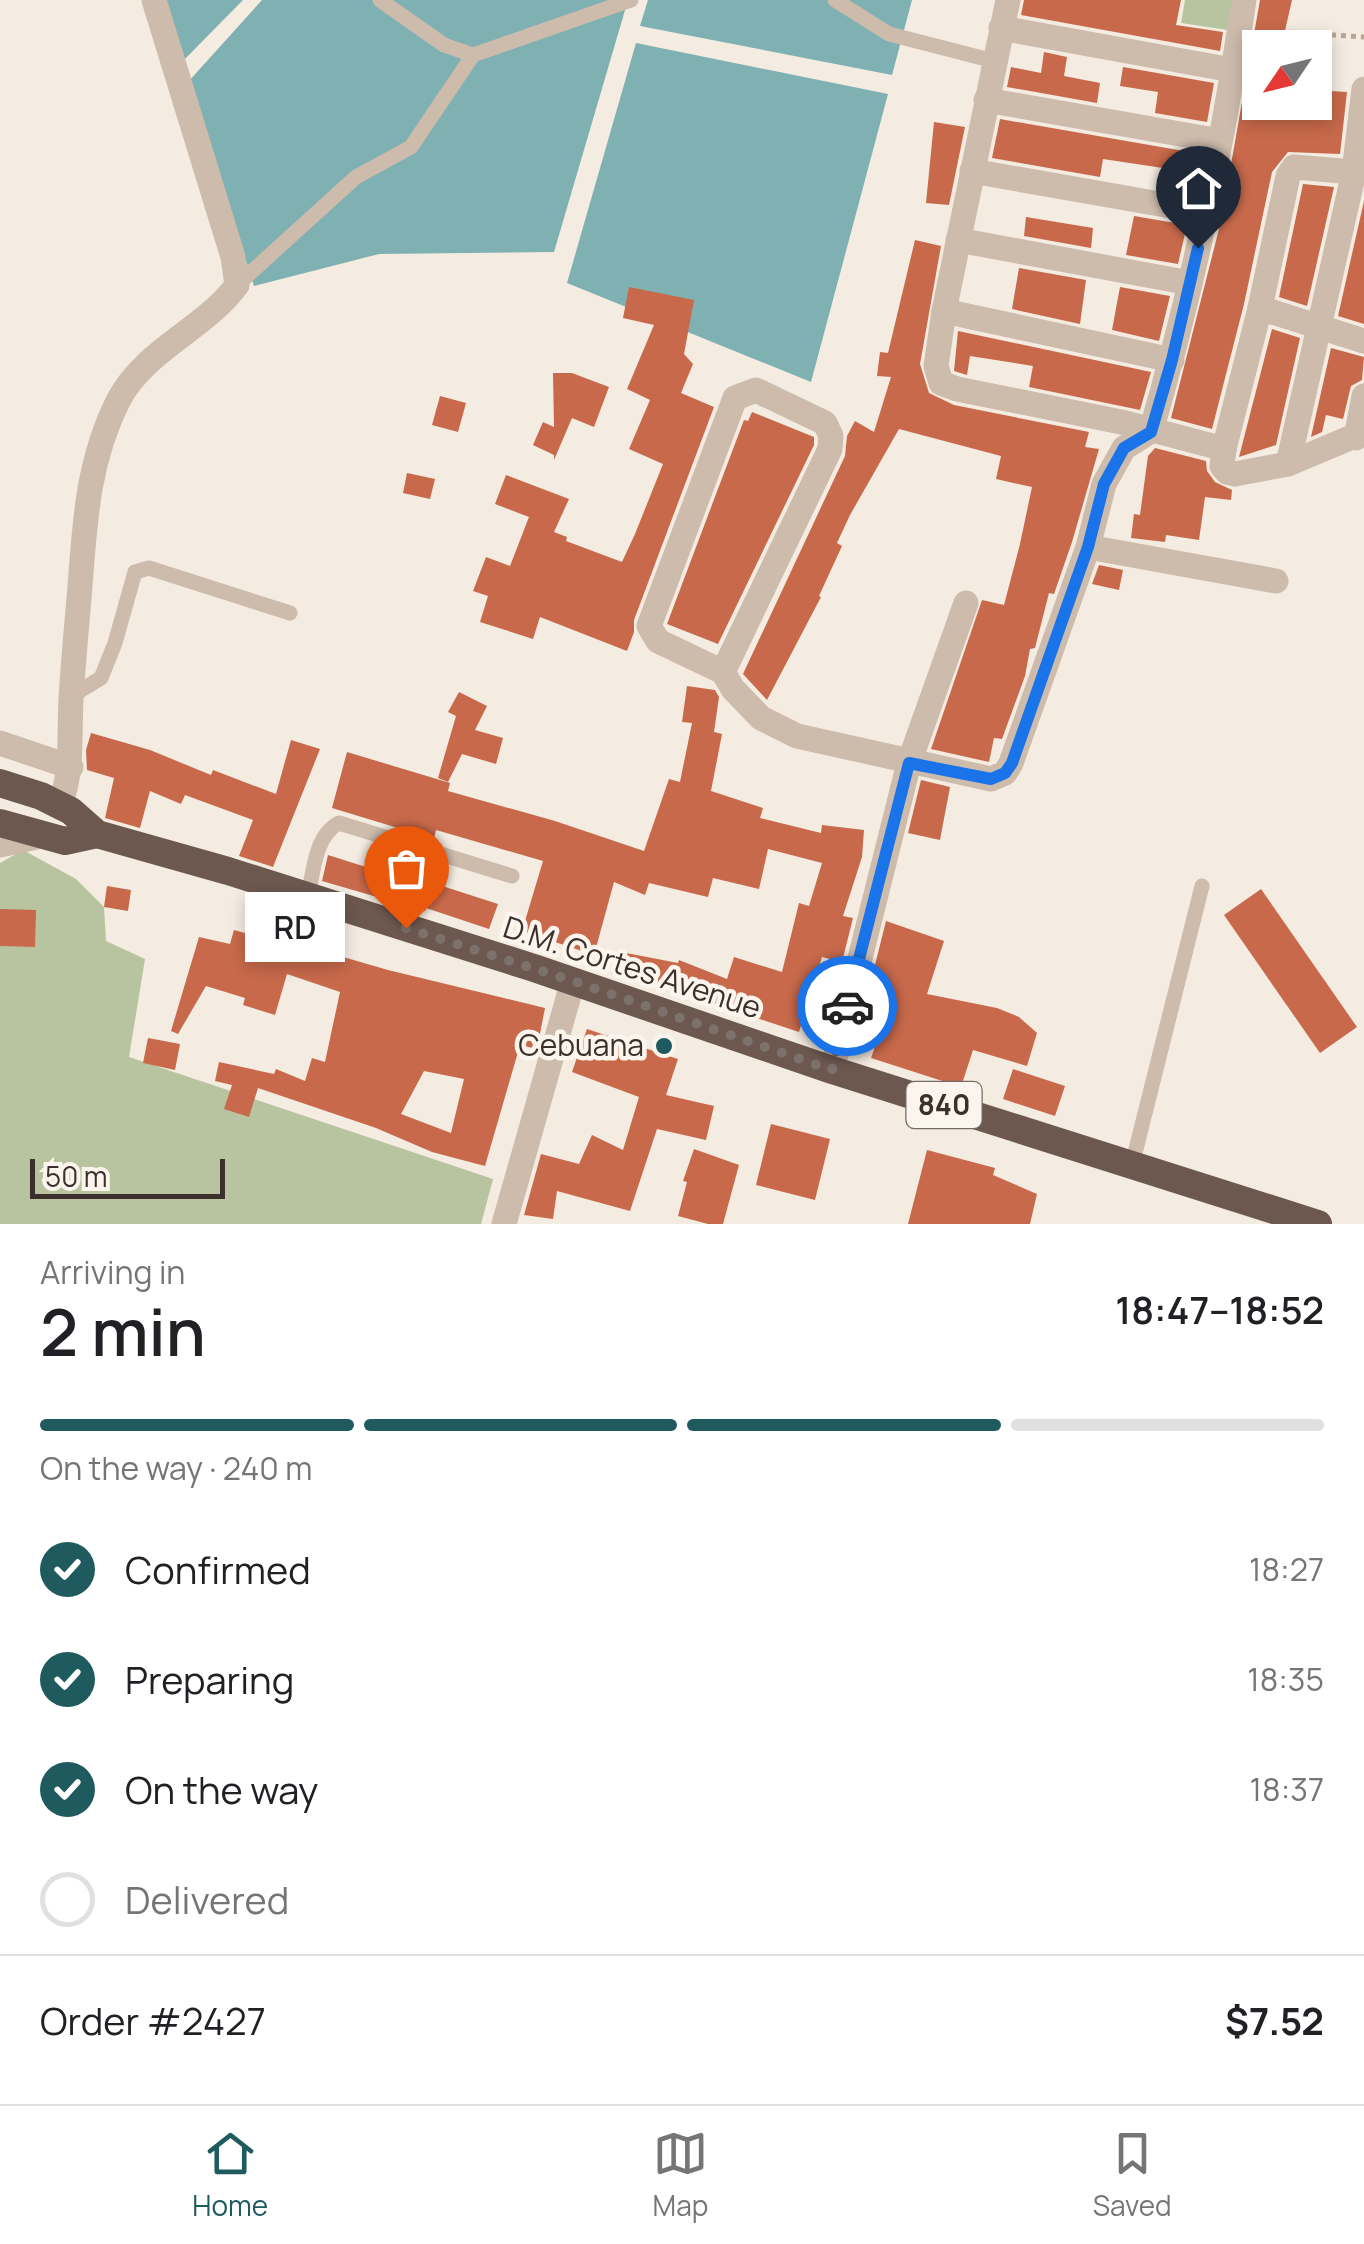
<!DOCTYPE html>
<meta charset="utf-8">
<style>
:root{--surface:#fff;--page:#f2f2f2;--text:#202124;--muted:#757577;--line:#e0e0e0;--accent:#1f5a5e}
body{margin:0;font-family:Manrope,sans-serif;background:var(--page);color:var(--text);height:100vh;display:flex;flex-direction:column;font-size:38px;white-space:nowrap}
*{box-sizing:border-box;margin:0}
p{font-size:32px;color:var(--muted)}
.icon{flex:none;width:55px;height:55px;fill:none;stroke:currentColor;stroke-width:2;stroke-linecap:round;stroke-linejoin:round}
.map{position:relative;height:1224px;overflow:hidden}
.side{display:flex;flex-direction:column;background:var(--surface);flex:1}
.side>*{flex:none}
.needle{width:65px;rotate:235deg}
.controls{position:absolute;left:1242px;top:30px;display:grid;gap:20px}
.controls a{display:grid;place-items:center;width:90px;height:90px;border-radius:0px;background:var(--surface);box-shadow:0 5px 15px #0003;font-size:50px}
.scale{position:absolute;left:30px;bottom:25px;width:195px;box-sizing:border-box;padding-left:10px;border:5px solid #3b302b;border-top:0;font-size:28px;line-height:35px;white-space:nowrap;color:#3b302b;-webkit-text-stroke:8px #fbf5ee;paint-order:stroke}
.pin{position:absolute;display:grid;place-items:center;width:85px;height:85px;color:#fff;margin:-102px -42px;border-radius:50% 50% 50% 0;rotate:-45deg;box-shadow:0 0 10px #0007}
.pin .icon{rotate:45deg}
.courier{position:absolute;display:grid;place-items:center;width:100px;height:100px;margin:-50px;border:8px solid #1a73e8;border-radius:50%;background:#fff;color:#222;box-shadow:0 2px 12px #0007}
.bubble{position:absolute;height:70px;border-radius:0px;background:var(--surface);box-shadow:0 5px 15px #0003;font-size:32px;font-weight:600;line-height:70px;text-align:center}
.headline em{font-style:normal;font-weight:600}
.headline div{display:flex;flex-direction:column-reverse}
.headline{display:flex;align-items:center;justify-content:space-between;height:170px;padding:0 40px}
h1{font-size:65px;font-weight:600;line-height:75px}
.bar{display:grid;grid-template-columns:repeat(4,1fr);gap:15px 10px;align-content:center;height:120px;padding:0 40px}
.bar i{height:12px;border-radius:8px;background:var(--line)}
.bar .on{background:var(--accent)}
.bar p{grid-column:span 4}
.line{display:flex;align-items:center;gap:25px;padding:0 40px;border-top:2px solid var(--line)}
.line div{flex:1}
ol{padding:0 40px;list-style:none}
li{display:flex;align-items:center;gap:30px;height:110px}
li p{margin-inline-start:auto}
li .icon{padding:10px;border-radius:50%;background:var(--accent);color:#fff;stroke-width:4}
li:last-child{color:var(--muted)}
li i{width:55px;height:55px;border:5px solid var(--line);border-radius:50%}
.tabs{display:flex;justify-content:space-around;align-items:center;height:140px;border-top:2px solid var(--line);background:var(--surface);font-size:28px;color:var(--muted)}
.tabs a{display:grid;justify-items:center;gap:5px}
.tabs .on{color:var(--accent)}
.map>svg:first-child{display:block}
.green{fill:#b8c4a0}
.water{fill:#7fb0b2}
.building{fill:#c8694b;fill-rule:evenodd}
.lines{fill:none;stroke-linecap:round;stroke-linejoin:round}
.path{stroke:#b9a596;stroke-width:5;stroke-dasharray:5 5;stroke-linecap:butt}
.service{stroke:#cdbbac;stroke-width:15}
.minor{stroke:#cdbbac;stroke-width:25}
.tertiary{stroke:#cdbbac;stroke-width:25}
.trunk{stroke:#6c584f;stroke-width:28}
.done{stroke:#7c716b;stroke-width:10;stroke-dasharray:0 18}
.route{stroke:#1a73e8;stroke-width:12}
.poi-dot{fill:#1f5a5e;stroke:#fbf5ee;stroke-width:4}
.labels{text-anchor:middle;stroke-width:9;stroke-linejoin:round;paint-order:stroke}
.shield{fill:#fbf5ee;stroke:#756b66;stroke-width:2.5}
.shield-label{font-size:28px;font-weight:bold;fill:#3b302b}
.street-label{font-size:30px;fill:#3b302b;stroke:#fbf5ee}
.poi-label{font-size:30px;fill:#3b302b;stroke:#fbf5ee;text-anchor:end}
</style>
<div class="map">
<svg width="1364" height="1224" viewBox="0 0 1364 1224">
<rect width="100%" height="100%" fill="#f4ebe1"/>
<!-- green -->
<g class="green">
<polygon points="1185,0 1241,0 1234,31 1181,23"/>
<polygon points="23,850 76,879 104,907 106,941 145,959 129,1057 493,1179 481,1224 0,1224 0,863"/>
</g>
<!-- water -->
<g class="water">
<polygon points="161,0 243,0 180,64"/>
<polygon points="262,0 628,0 554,252 379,254 254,286 188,82"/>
<polygon points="648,0 912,0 892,75 640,26"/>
<polygon points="636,43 888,94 811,382 567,283"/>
</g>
<!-- building -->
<g class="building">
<polygon points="1024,0 1181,0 1176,25 1223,32 1220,51 1021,15"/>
<polygon points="1260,0 1292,0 1281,48 1260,48 1260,102 1315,102 1315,90 1347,92 1340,154 1288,152 1272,172 1244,304 1212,429 1171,418 1221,221"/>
<polygon points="1044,52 1067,57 1064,76 1100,83 1097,103 1007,87 1011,67 1041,73"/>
<polygon points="1123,67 1214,83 1207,122 1155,113 1158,92 1120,86"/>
<polygon points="1000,119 1201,154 1193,193 1159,187 1163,168 1103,159 1100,177 992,158"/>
<polygon points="934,122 965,127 949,205 926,203"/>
<polygon points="1303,184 1334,187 1307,306 1279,297"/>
<polygon points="1364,201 1364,324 1338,316"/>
<polygon points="1134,216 1187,225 1178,264 1126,255"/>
<polygon points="1026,217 1093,228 1091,248 1024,236"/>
<polygon points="915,240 941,246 920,364 929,393 954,405 1089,432 1085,447 1099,449 1072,542 1054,594 1049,593 1035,648 1030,649 1025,676 1002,739 994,738 989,762 931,749 982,600 1004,605 1020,544 1032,487 996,479 1001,456 899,429 850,515 837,543 842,546 819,596 821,597 767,700 743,674 845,456 847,436 855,421 874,432 891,377 877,376 880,352 888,353"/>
<polygon points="1019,268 1086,280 1080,324 1012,309"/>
<polygon points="629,287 694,300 684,354 693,364 681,393 714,407 634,620 634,632 627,651 540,617 533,639 480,622 488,596 473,591 486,557 510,566 529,517 495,504 506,475 569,499 554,532 567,537 566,541 622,562 635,534 663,464 629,449 650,400 627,389 654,325 623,318"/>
<polygon points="1120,287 1170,296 1159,341 1112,330"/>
<polygon points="1272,329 1300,338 1276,445 1239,457"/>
<polygon points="958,331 1151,372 1140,410 1029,387 1033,366 970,356 967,375 954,371"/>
<polygon points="1331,348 1364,357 1362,380 1351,386 1343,419 1326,415 1322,432 1311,437"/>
<polygon points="553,373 572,373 609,387 594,427 572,418 554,460 554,455 533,445 543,422 554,427"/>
<polygon points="440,396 466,403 458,432 432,425"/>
<polygon points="752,412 814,437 814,445 718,644 667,624 744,420 748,421"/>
<polygon points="1155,448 1206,461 1207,471 1215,482 1232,490 1231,500 1205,497 1199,540 1166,535 1165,542 1131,538 1134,514 1140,515 1148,456"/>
<polygon points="407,473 435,479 430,499 403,493"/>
<polygon points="1099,565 1123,570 1119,590 1092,584"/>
<polygon points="687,686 715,690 719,697 714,732 722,734 711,791 763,808 760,818 821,833 822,825 864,830 862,857 843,916 853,918 842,962 822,957 799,1032 648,982 611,974 616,951 678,963 679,960 727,979 734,957 782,972 799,903 809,906 822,863 768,849 759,889 713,878 708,897 649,883 645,895 614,882 594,955 522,931 543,861 436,830 434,839 332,808 347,752 450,783 448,791 555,821 644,851 669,779 680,782 692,723 682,722"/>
<polygon points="459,692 487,706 475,730 503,738 496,764 462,754 448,782 438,778 456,716 448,712"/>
<polygon points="91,733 150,750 211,775 213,770 276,794 291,740 320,749 273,867 239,856 253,820 185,795 181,804 150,791 140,828 105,818 114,778 87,770 86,750"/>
<polygon points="921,780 950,787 940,840 908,833"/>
<polygon points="328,855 407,880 409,873 434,880 433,883 498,904 489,929 426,908 425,911 322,881"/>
<polygon points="107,886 131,890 128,911 104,907"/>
<polygon points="1261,889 1357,1027 1320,1053 1224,915"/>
<polygon points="0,909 36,910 35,947 0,946"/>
<polygon points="886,921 944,941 927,994 997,1008 1019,1017 1037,1033 1027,1066 973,1050 961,1087 871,1058 884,1021 863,1013"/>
<path d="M234,930L263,938L264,934L388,970L545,1008L537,1049L520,1045L485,1166L432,1152L376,1128L258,1088L249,1117L224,1109L232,1085L215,1081L219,1062L274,1074L276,1069L305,1081L312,1058L325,1062L340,992L287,974L275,1015L243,1005L245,998L206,986L178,1034L171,1031L199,937L230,944ZM424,1071L464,1079L451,1133L401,1114Z"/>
<polygon points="587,1029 678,1059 666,1095 714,1106 706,1140 657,1129 630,1211 557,1191 553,1219 524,1215 541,1154 579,1164 592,1135 623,1150 639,1097 572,1072"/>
<polygon points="148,1038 180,1044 175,1070 143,1063"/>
<polygon points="1013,1069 1065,1086 1055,1116 1003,1099"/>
<polygon points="771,1124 830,1139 815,1200 756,1185"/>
<polygon points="694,1149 739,1165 723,1224 708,1224 678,1216 687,1182 683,1181"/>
<polygon points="927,1150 995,1168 993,1175 1037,1194 1030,1224 908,1224"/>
</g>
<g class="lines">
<!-- path -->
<polyline class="path" points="1264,36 1281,39 1289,32 1364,37"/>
<!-- service -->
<g class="service">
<polyline points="380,0 444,45 473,55"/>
<polyline points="835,0 889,34 994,61"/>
<polyline points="237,285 356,177 411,147 473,55 631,0"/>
<polyline points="71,696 101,678 115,643 135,572 149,568 290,613"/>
<path d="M308,897C313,873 315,835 339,823L512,876"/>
<polyline points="1132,1165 1202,886"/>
</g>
<!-- minor -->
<g class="minor">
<polyline points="1008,0 944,311 936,366 941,383 957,389 1126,423 1224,449 1260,308 1364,341"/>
<polyline points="1001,28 1232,70"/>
<polyline points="986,100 1220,141"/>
<polyline points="972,171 1205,212"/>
<polyline points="958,240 1190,283"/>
<polyline points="1260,308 1288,176 1294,167 1354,172"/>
<polyline points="944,311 1172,360"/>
<polyline points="1356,438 1364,396"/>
<polyline points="1224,449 1222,466 1227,472 1235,474 1288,464 1364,432"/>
<polyline points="1288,464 1354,172 1364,89"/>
<polyline points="1088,547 1276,581"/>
<path d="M723,672L830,449L831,436L825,423L756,390L735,398L649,626L658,641L723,672L733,689L761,718L797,736L991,779L1005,773L1011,763L1088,547L1104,484L1124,448L1151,431C1192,291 1223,145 1244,0"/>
<polyline points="0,743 71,767"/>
<polyline points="0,845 41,836"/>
<polyline points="832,1070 909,763 966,603"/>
</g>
<!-- tertiary -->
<g class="tertiary">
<path d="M60,805C73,770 69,737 71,700C73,662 77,624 80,586C85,520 88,461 118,401C144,350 205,329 237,285L233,257L154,0"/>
<polyline points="504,1224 573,981"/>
</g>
<!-- trunk -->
<g class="trunk">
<polyline points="0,783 41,796 71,811 97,834 228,871 534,968 832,1070 1318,1224"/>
<polyline points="0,823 65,841 97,834"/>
</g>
</g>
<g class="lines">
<!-- done -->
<polyline class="done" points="406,928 573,981 832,1070 847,1006"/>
<!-- route -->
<polyline class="route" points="847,1006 909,763 991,779 1005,773 1012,763 1088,547 1104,484 1124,448 1151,432 1172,360 1198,248"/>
</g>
<!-- markers -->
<circle class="poi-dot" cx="664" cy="1046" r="10"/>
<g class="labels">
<!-- shield labels -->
<rect class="shield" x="906.5" y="1082" width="75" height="46" rx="8"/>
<g class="shield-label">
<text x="944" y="1115">840</text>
</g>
<!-- street labels -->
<g class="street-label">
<text transform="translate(632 968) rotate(18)" y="10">D.M. Cortes Avenue</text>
</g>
<!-- poi labels -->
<g class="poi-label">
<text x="644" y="1056">Cebuana</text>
</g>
</g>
</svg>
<div class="controls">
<a><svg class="needle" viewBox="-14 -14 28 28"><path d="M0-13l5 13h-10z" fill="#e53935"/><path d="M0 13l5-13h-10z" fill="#757577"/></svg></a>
</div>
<div class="scale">50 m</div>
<div class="pin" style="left:406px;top:928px;background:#ea580c"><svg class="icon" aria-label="bag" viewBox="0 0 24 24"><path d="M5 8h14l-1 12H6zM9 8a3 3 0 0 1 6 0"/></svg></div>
<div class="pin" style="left:1198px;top:248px;background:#1f2937"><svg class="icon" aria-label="home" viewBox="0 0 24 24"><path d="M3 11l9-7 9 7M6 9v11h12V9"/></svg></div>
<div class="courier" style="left:847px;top:1006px"><svg class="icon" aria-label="car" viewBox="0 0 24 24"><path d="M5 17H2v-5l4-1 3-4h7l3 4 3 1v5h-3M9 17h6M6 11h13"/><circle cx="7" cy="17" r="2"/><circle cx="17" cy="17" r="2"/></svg></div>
<div class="bubble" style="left:245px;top:892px;width:100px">RD</div>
</div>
<section class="side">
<div class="headline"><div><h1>2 min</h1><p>Arriving in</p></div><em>18:47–18:52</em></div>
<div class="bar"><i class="on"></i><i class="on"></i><i class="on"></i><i></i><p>On the way · 240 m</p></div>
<ol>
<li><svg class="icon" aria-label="check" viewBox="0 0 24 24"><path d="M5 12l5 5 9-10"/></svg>Confirmed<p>18:27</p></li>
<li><svg class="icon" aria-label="check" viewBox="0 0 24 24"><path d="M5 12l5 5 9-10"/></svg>Preparing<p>18:35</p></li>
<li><svg class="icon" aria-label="check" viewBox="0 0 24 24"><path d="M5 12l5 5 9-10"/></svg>On the way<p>18:37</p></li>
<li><i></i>Delivered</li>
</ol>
<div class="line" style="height:130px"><div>Order #2427</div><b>$7.52</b></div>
</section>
<nav class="tabs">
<a class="on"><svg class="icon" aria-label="home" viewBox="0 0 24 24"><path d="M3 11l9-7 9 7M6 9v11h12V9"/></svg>Home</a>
<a><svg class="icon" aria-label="map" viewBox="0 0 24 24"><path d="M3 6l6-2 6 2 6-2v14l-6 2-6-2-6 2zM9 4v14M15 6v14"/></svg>Map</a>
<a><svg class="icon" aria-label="saved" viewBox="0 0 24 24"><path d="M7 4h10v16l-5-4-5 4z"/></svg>Saved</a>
</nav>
